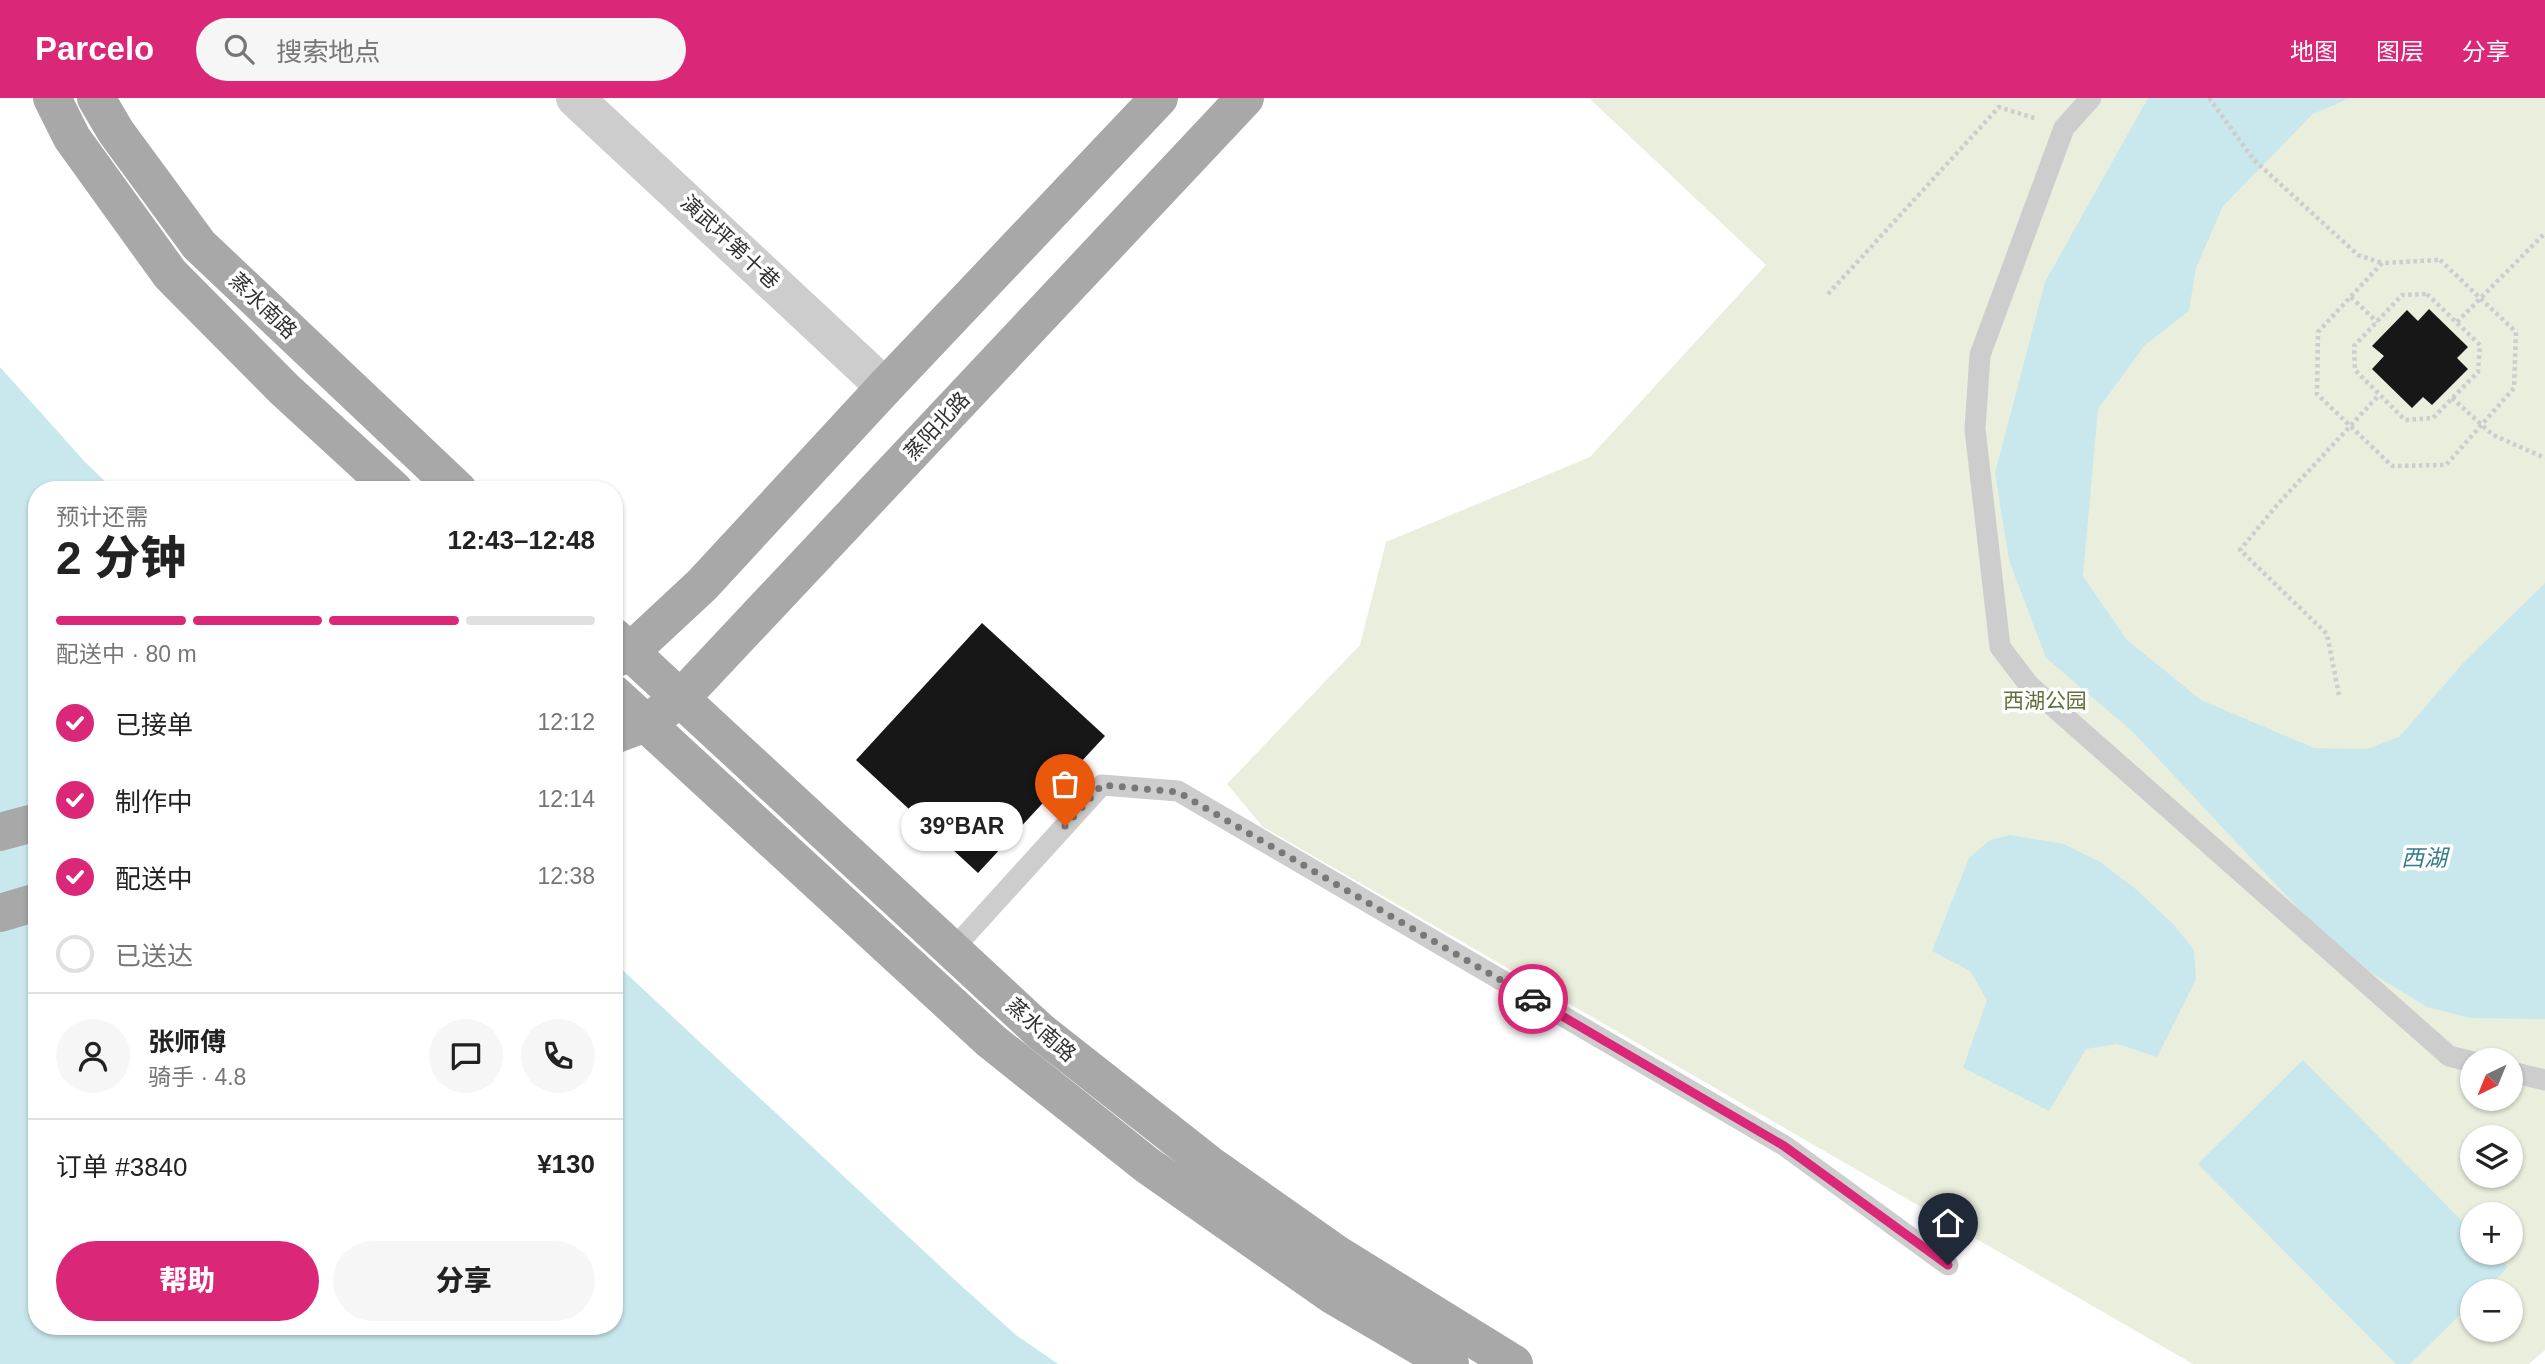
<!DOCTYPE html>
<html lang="zh">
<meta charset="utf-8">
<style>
:root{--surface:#fff;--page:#f6f6f6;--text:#222;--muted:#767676;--line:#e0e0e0;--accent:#db2777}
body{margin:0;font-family:Helvetica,"Noto Sans SC",sans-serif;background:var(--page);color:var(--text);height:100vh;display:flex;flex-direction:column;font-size:26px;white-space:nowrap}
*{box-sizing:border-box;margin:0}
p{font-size:23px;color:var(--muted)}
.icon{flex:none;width:38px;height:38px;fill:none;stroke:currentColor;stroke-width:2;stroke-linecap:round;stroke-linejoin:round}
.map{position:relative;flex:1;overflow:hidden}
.side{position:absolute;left:28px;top:383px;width:595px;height:854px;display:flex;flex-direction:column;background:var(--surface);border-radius:28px;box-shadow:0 2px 5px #0004}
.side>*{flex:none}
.needle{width:46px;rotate:223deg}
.controls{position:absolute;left:2460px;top:950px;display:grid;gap:14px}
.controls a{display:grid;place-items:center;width:63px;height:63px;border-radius:50%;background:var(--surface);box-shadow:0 2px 5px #0004;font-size:35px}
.pin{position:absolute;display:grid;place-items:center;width:60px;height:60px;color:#fff;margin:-72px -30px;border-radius:50% 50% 50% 0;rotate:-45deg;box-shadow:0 0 7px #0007}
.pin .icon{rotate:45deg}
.courier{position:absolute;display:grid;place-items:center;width:70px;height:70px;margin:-35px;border:5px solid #db2777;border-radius:50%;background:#fff;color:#222;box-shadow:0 2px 9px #0007}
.bubble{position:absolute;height:49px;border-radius:24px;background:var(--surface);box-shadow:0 2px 5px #0004;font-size:23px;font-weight:800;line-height:49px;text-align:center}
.headline em{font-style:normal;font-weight:800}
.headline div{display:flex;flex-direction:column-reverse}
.headline{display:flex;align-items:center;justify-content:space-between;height:119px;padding:0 28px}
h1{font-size:46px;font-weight:800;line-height:52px}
.bar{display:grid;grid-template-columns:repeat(4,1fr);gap:10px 7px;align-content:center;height:84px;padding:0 28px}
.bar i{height:9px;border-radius:5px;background:var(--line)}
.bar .on{background:var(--accent)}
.bar p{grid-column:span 4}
.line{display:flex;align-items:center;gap:18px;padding:0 28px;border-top:2px solid var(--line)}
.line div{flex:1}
.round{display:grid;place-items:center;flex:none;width:74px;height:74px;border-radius:37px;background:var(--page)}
ol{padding:0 28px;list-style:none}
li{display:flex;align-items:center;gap:21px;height:77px}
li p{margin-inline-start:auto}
li .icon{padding:7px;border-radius:50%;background:var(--accent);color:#fff;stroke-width:4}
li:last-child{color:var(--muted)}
li i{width:38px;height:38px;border:4px solid var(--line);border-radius:50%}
.button{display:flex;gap:14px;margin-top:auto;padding:14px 28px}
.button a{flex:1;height:80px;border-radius:42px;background:var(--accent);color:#fff;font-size:28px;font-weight:800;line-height:80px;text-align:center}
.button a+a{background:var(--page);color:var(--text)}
header{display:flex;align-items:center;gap:42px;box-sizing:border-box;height:98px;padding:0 35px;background:var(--accent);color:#fff}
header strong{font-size:33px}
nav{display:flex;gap:38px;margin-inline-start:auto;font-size:24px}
.search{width:490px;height:63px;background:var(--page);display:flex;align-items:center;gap:18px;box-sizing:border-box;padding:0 24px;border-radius:38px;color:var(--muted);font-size:26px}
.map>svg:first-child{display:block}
.green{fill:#eaeedd;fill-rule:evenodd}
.water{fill:#c9e8ee}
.building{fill:#171717}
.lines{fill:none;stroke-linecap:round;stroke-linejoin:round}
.path{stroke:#cdcdcd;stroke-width:4.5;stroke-dasharray:3.5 3.5;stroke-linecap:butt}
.lane{stroke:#cdcdcd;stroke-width:21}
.street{stroke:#cdcdcd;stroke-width:38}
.primary{stroke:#a8a8a8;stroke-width:38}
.done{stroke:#787878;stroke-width:7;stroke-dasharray:0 12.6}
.route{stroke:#db2777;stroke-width:9}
.labels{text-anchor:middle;stroke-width:7;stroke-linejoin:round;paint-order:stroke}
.street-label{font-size:21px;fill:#303030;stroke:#fff}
.park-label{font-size:21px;fill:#5e6f3a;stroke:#fff}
.water-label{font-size:23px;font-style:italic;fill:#357b8a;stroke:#fff}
</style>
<header>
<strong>Parcelo</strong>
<div class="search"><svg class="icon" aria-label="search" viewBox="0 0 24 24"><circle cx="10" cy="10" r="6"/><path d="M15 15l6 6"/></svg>搜索地点</div>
<nav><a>地图</a><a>图层</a><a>分享</a></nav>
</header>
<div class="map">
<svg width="2545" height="1266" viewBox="0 0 2545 1266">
<rect width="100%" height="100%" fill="#fff"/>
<!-- green -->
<path class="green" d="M1589,0H2545V1252L2529,1266H2193L1263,729L1227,686L1360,547L1386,444L1590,359L1766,167ZM2473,962H2511V1001H2473ZM2473,1040H2511V1078H2473ZM2473,1116H2511V1155H2473ZM2473,1194H2511V1232H2473Z"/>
<!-- water -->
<g class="water">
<polygon points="2148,0 2350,0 2313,16 2223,108 2196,170 2189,213 2145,247 2098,311 2083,478 2127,542 2201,602 2314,650 2367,651 2399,639 2464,564 2545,485 2545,921 2470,920 2427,909 2373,876 2311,824 2133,634 2046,560 2009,462 1995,375 2045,184"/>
<polygon points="0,269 85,364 114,392 37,392 37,1228 614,1228 614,864 956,1183 1016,1237 1058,1266 0,1266"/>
<polygon points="2010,737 2064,746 2100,764 2137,792 2174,827 2194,852 2196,881 2157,959 2117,946 2086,951 2049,1013 1963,970 1987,902 1970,873 1932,853 1969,760 1990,742"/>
<polygon points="2303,962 2473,1134 2473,1155 2494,1155 2508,1169 2484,1193 2473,1194 2473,1204 2410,1266 2396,1266 2198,1066"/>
</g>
<!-- building -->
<g class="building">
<polygon points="2429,211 2468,249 2457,260 2468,271 2432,307 2423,299 2412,310 2372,271 2384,258 2372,248 2407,212 2418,223"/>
<polygon points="982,525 1105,638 978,775 856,662"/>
</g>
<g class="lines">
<!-- path -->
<g class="path">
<polyline points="2209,0 2254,62 2358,157 2382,165"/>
<polygon points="2440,162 2516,234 2514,290 2446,367 2392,368 2317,296 2318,234 2382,165"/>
<polyline points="1828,196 1999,9 2037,21"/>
<polygon points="2427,196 2480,247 2478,274 2433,320 2405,322 2355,272 2354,248 2402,197"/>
<polyline points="2351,199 2377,224"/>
<polyline points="2457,224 2545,135"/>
<polyline points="2452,300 2493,337 2545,360"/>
<polyline points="2339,597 2327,536 2240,452 2277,407 2379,297"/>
</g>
<!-- lane -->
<g class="lane">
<polyline points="2091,0 2064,30 1980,257 1975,331 2000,549 2029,587 2449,958 2473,964"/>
<polyline points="953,851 1102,687 1178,693 1785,1048 1948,1167"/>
<polyline points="2511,974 2545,982"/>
</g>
<!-- street -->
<polyline class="street" points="575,0 885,289"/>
<!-- primary -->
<g class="primary">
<polyline points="52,0 72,40 170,176 284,291 394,392"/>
<polyline points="96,0 116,34 199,147 458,392"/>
<polyline points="614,539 1041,934 1210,1067 1338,1157 1514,1266"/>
<polyline points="614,561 630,554 702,487 885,289 1159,0"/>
<polyline points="614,596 991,943 1147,1067 1331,1196 1450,1266"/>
<polyline points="614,637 646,625 679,602 1245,0"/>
<polyline points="0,734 37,724"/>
<polyline points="0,815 37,804"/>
</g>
</g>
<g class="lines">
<!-- done -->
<polyline class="done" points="1065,728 1102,687 1178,694 1533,901"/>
<!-- route -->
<polyline class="route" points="1533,901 1784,1048 1948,1167"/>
</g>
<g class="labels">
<!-- street labels -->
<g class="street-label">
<text transform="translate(730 144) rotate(43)" y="7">演武坪第十巷</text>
<text transform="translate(263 208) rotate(44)" y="7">蒸水南路</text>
<text transform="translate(937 328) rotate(-47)" y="7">蒸阳北路</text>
<text transform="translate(1041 932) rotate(41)" y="7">蒸水南路</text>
</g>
<!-- park labels -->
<g class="park-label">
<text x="2045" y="610">西湖公园</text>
</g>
<!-- water labels -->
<g class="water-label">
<text x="2424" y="768">西湖</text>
</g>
</g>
</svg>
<div class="controls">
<a><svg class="needle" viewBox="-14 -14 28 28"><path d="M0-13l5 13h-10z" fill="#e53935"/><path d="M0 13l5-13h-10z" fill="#767676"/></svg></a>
<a><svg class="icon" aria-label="layers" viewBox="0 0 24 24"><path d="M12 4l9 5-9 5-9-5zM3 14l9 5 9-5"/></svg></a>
<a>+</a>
<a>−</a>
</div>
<div class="pin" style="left:1065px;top:728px;background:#ea580c"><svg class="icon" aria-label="bag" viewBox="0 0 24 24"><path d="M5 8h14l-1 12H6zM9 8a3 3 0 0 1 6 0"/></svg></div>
<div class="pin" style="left:1948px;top:1167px;background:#1f2937"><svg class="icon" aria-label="home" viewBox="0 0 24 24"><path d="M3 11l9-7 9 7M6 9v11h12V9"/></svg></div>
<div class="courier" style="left:1533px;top:901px"><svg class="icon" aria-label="car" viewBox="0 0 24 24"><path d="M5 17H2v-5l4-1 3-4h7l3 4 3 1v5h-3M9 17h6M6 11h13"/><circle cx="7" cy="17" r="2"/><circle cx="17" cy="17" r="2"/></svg></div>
<div class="bubble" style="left:901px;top:704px;width:122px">39°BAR</div>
<section class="side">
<div class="headline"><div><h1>2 分钟</h1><p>预计还需</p></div><em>12:43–12:48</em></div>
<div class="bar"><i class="on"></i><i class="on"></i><i class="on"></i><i></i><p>配送中 · 80 m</p></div>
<ol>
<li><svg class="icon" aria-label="check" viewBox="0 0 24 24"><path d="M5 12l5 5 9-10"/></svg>已接单<p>12:12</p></li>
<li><svg class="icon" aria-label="check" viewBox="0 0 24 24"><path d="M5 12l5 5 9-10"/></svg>制作中<p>12:14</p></li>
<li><svg class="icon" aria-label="check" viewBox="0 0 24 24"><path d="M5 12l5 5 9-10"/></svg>配送中<p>12:38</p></li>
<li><i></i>已送达</li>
</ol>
<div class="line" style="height:126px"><a class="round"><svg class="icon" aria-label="person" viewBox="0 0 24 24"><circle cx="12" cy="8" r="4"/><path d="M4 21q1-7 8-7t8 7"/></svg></a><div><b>张师傅</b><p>骑手 · 4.8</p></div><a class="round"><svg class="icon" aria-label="chat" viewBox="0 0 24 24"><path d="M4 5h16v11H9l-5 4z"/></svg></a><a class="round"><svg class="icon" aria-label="phone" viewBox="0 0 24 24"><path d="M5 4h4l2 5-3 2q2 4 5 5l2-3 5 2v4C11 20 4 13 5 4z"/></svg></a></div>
<div class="line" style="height:91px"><div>订单 #3840</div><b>¥130</b></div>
<div class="button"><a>帮助</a><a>分享</a></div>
</section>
</div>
